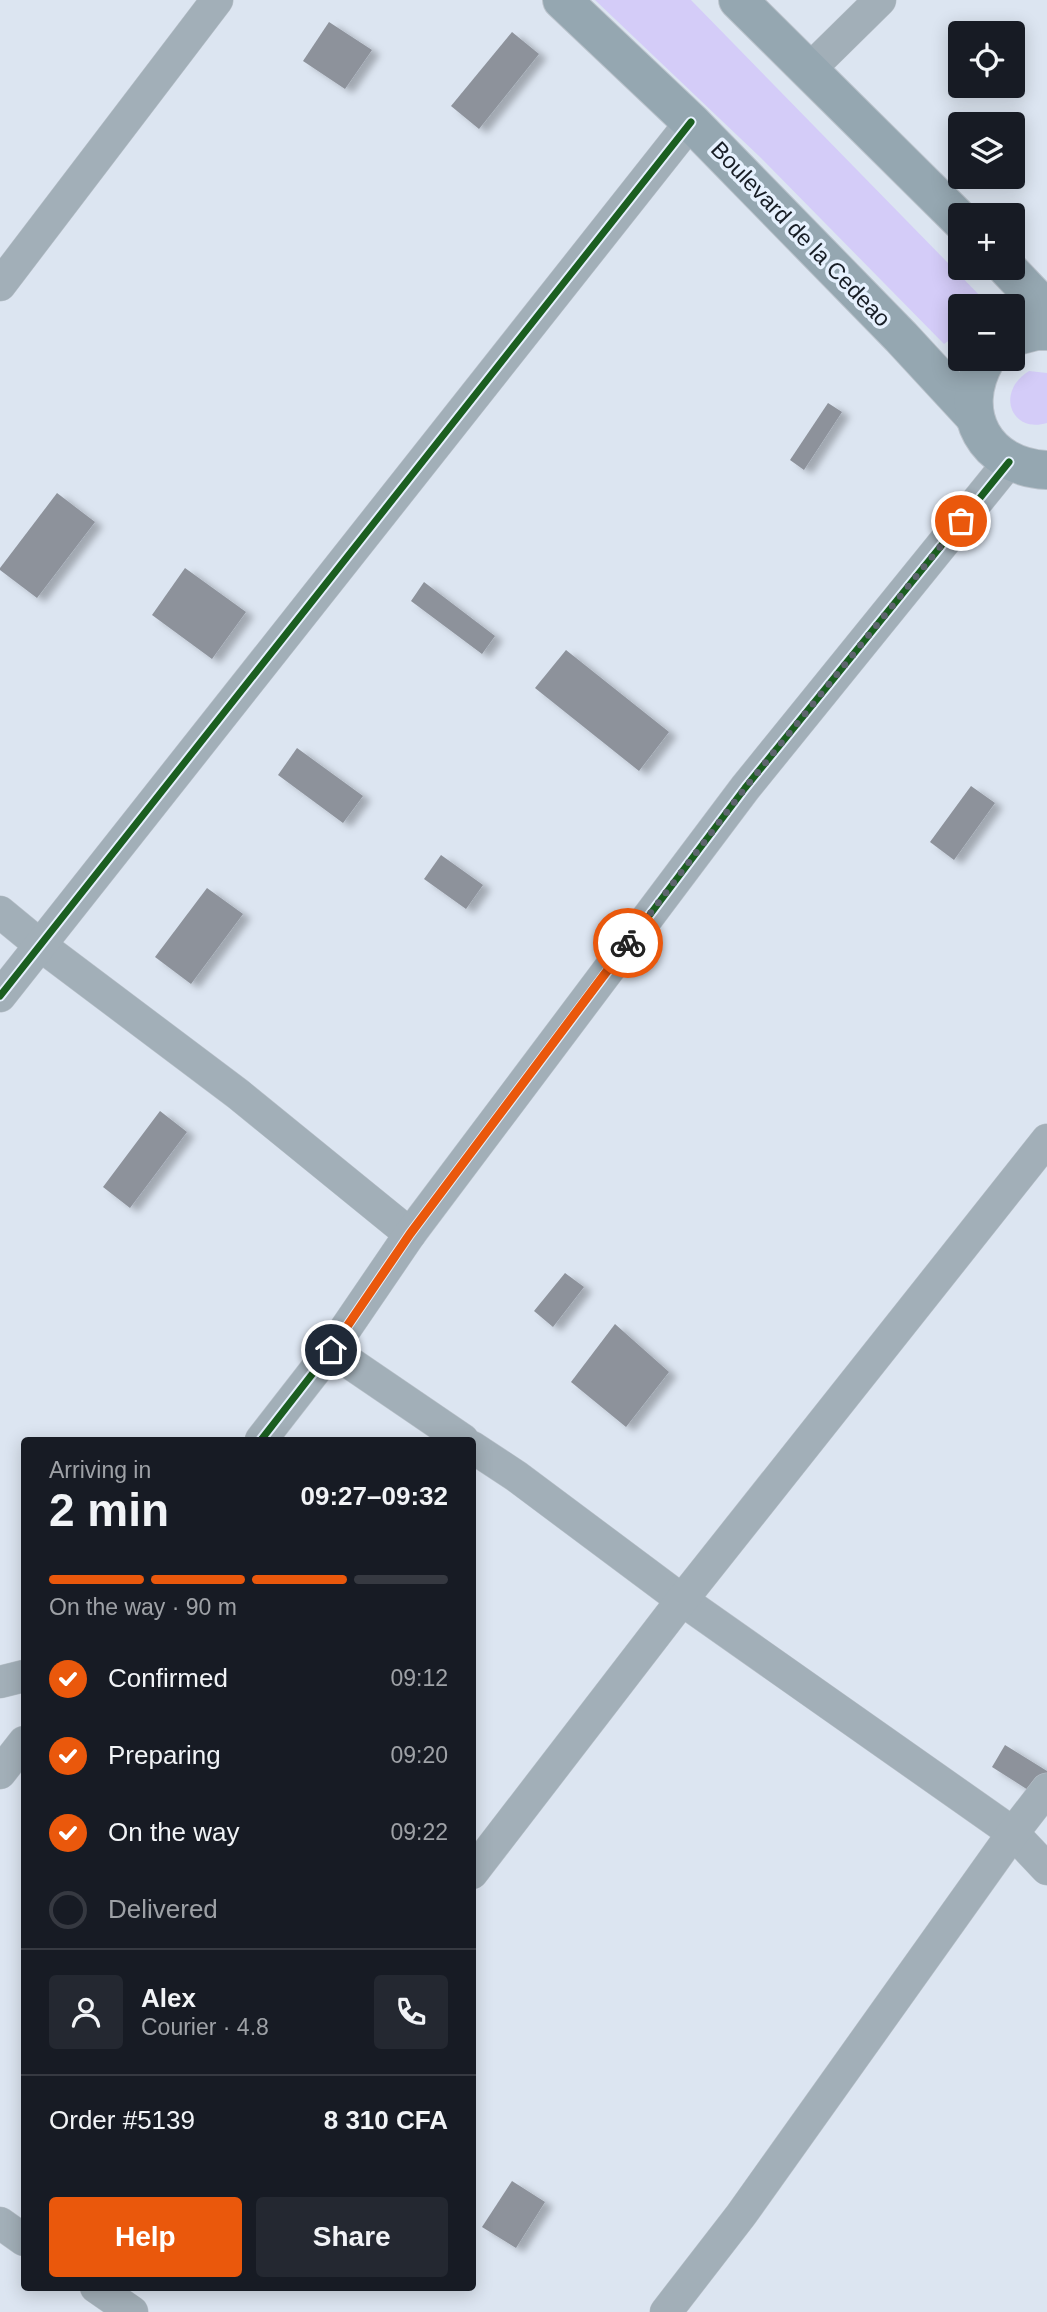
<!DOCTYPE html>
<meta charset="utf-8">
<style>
:root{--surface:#171b24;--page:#242831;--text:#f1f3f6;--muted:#9ea1a6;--line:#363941;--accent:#ea580c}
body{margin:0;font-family:Arial,sans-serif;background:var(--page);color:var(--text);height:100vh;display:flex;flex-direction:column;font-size:26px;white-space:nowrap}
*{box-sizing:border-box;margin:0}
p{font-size:23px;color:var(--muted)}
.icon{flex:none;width:38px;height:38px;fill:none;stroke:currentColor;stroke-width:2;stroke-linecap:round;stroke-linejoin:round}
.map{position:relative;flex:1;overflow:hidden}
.drawer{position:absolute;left:21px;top:1437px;width:455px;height:854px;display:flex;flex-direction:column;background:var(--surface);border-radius:7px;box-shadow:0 4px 18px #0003}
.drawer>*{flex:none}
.fabs{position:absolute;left:948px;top:21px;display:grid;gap:14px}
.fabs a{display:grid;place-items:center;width:77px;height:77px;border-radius:7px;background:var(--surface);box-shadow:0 4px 18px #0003;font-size:35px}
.pin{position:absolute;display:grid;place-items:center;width:60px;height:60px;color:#fff;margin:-30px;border:4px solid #fff;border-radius:50%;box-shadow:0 2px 7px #0007}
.courier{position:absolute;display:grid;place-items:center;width:70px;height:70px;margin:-35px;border:5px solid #ea580c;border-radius:50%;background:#fff;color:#222;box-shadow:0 2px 9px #0007}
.summary em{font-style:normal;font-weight:600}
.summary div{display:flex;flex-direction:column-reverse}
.summary{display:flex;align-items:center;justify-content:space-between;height:119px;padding:0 28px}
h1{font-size:46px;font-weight:600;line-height:52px}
.bar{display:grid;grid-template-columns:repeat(4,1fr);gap:10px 7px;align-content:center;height:84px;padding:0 28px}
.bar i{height:9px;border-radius:5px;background:var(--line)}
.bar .on{background:var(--accent)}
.bar p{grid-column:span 4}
.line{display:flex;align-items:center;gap:18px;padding:0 28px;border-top:2px solid var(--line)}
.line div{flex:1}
.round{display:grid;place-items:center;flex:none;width:74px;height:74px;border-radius:7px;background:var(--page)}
ol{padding:0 28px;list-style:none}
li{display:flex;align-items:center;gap:21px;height:77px}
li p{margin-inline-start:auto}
li .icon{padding:7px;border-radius:50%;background:var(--accent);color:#fff;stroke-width:4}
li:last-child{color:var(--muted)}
li i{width:38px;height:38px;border:4px solid var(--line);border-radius:50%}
.primary-button{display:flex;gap:14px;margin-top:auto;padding:14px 28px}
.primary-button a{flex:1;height:80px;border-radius:7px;background:var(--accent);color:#fff;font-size:28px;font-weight:600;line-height:80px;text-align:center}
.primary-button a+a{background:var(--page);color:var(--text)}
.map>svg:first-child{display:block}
.green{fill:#d4ccf8}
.building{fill:#8d929b;filter:url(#shadow)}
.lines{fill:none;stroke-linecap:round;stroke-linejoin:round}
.minor-casing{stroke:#bac2cb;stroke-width:33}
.primary-casing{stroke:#bac2cb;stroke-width:40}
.minor{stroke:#a2afb8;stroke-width:32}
.primary{stroke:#95a7b1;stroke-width:38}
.cycleway-casing{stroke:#e6f1fe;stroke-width:11}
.cycleway{stroke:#1b5e20;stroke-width:7}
.done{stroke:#5d646d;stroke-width:7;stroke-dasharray:0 12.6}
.route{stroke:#ea580c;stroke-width:9}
.labels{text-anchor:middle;stroke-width:7;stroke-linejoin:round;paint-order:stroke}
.street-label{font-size:23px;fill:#181e26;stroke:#e6f1fe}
</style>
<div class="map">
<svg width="1047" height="2312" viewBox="0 0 1047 2312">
<defs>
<filter id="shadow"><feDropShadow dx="8" dy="4.5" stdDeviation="3.5" flood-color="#0004"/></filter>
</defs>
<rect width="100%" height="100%" fill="#dce5f1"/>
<!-- green -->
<g class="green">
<polygon points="595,0 691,0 990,306 961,306 961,332 944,344 761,158"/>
<path d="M1029,371L1047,373V423C1011,434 995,392 1029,371Z"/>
</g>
<!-- building -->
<g class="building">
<polygon points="329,22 372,50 345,89 303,61"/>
<polygon points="512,32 539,54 479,129 451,106"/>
<polygon points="828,403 842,412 804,470 790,460"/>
<polygon points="57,493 95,522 37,598 0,570 0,568"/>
<polygon points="185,568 246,612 212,659 152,615"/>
<polygon points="424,582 495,636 482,654 411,601"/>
<polygon points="566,650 669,732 639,771 535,688"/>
<polygon points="297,748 363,796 343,823 278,775"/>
<polygon points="971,786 995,803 954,860 930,842"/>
<polygon points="441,855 483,885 466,909 424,879"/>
<polygon points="207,888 243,914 191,984 155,957"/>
<polygon points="160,1111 187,1132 130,1208 103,1187"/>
<polygon points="565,1273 584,1287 553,1327 534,1311"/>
<polygon points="615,1324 669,1372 626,1427 571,1382"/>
<polygon points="1005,1745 1047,1771 1047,1776 1036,1795 992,1767"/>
<polygon points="512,2181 545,2202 516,2248 482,2227"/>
</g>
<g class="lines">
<!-- minor casing -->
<g class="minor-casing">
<g id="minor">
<polyline points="810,69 880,0"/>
<polyline points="0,285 217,0"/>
<polyline points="0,912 40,945 238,1094 410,1234"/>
<polyline points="0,996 691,122"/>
<polyline points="331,1350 463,1440"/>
<polyline points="261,1440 331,1350 410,1234 745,788 1009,462"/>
<polyline points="472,1447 516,1476 682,1600 1013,1833 1047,1869"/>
<polyline points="0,1682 24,1676"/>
<polyline points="0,1773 24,1742"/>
<polyline points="472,1873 682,1600 1047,1140"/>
<polyline points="0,2223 24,2240"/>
<polyline points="96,2287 132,2312"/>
<polyline points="666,2312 741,2215 1013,1833 1047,1789"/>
</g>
</g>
<!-- primary casing -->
<g class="primary-casing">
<g id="primary">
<polyline points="562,0 691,122 901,337 974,416"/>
<polyline points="738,0 961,221"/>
<polyline points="1007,268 1047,310"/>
<polyline points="1013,337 1036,331 1047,331"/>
<path d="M986,359C955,413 985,467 1047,470"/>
</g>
</g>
<!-- minor -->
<use href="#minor" class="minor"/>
<!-- primary -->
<use href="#primary" class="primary"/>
<!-- cycleway casing -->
<g class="cycleway-casing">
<g id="cycleway">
<polyline points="0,996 691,122"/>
<polyline points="261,1440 331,1350 410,1234 745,788 1009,462"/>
</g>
</g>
<!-- cycleway -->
<use href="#cycleway" class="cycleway"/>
</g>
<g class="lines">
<!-- done -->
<polyline class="done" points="628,943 745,788 961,521"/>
<!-- route -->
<polyline class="route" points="331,1350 410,1234 628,943"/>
</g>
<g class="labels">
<!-- street labels -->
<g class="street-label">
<text transform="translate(801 234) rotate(46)" y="8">Boulevard de la Cedeao</text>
</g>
</g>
</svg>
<div class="fabs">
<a><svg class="icon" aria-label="locate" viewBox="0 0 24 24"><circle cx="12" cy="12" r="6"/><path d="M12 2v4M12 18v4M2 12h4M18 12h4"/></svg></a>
<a><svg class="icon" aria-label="layers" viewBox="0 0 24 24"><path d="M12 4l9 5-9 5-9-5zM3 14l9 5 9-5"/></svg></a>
<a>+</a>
<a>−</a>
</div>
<div class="pin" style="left:961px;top:521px;background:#ea580c"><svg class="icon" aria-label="bag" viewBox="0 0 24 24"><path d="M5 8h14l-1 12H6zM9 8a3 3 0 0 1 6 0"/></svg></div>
<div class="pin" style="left:331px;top:1350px;background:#1f2937"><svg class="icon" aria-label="home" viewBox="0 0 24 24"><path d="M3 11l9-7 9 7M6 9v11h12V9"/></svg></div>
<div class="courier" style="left:628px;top:943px"><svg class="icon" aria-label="bike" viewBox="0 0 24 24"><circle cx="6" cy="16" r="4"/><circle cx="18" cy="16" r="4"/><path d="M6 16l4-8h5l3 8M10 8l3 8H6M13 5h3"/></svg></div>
<section class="drawer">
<div class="summary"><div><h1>2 min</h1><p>Arriving in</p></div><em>09:27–09:32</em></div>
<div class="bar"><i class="on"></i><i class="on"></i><i class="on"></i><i></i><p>On the way · 90 m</p></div>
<ol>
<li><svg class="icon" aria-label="check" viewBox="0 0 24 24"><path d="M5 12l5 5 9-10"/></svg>Confirmed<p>09:12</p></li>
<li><svg class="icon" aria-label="check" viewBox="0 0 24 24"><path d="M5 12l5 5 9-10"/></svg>Preparing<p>09:20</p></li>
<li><svg class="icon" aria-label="check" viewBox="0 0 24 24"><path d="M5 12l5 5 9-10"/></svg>On the way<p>09:22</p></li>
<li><i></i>Delivered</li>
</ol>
<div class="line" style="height:126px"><a class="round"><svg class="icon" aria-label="person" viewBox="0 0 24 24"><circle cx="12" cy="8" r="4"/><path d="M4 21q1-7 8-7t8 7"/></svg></a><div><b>Alex</b><p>Courier · 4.8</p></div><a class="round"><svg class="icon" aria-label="phone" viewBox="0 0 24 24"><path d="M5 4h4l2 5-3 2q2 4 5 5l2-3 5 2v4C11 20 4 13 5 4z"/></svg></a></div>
<div class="line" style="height:91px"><div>Order #5139</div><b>8 310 CFA</b></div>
<div class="primary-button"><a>Help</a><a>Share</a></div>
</section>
</div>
